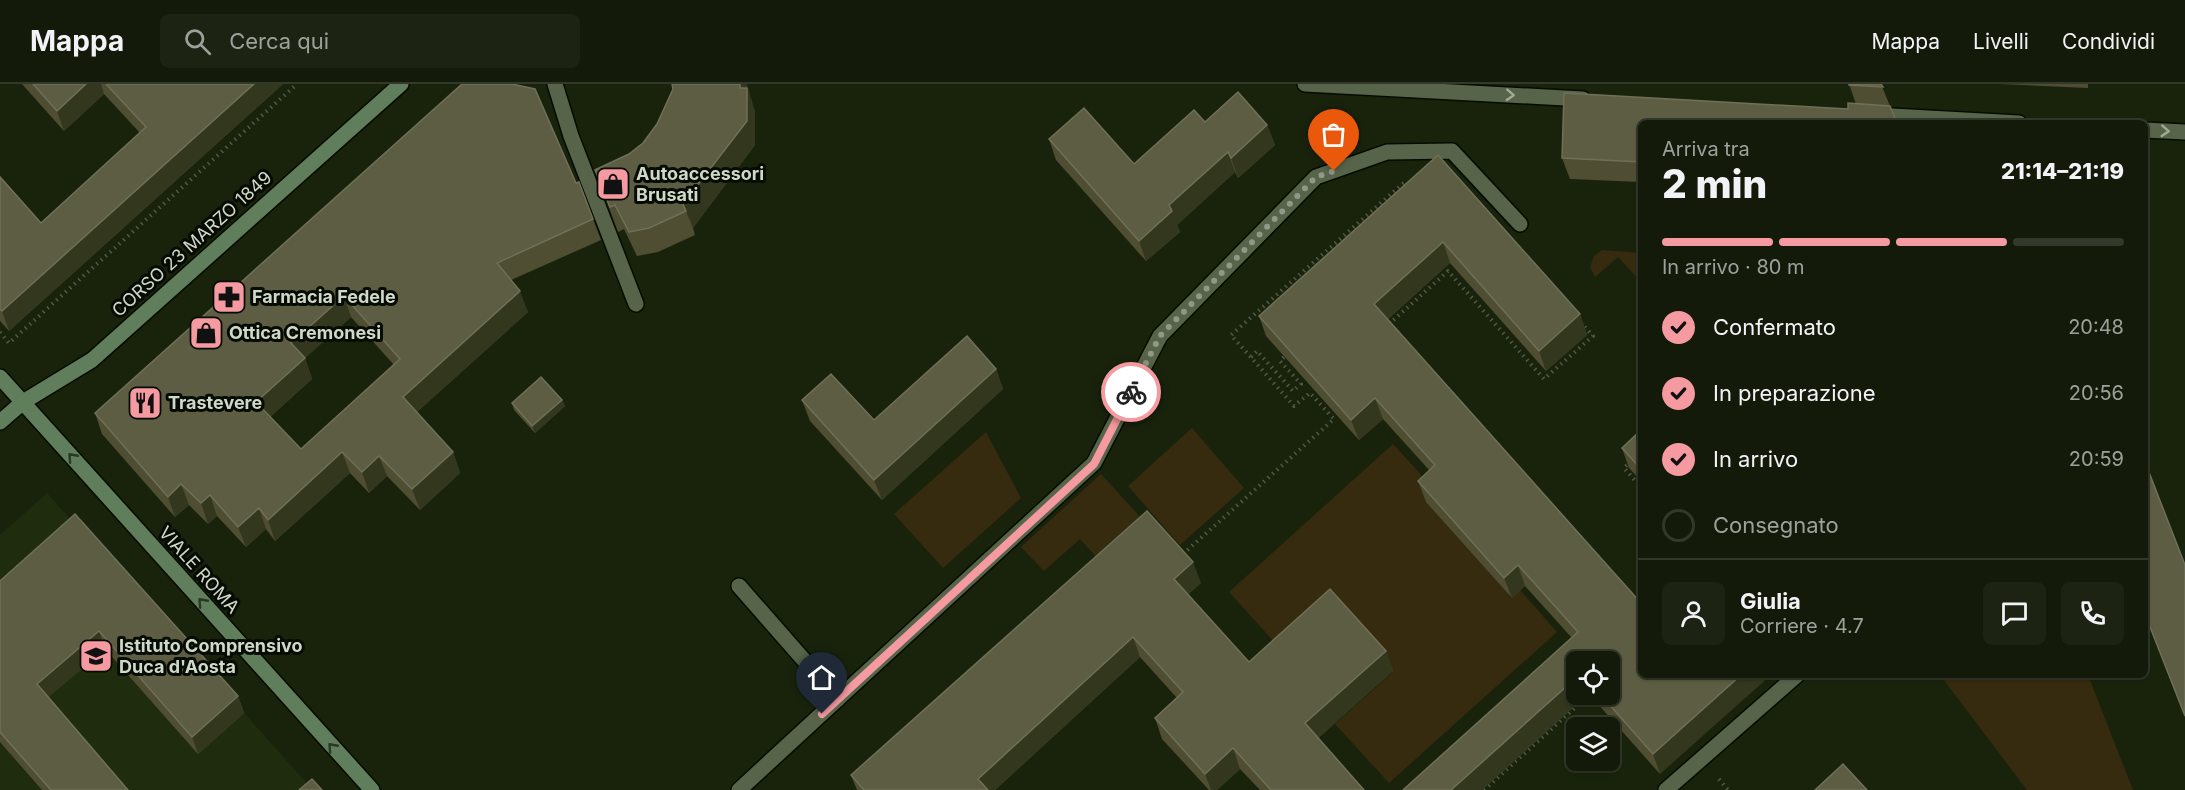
<!DOCTYPE html>
<html lang="it">
<meta charset="utf-8">
<style>
:root{--surface:#131a09;--page:#1c2312;--text:#f1f3f6;--muted:#9da19c;--line:#32382a;--accent:#f49aa0}
body{margin:0;font-family:Inter,sans-serif;background:var(--page);color:var(--text);height:100vh;display:flex;flex-direction:column;font-size:22px;white-space:nowrap}
*{box-sizing:border-box;margin:0}
p{font-size:20px;color:var(--muted)}
.icon{flex:none;width:33px;height:33px;fill:none;stroke:currentColor;stroke-width:2;stroke-linecap:round;stroke-linejoin:round}
.map{position:relative;flex:1;overflow:hidden}
.sheet{position:absolute;left:1638px;top:36px;width:510px;height:558px;display:flex;flex-direction:column;background:var(--surface);border-radius:9px;box-shadow:0 2px 4px #0004,0 0 0 2px var(--line)}
.sheet>*{flex:none}
.controls{position:absolute;left:1566px;top:567px;display:grid;gap:12px}
.controls a{display:grid;place-items:center;width:54px;height:54px;border-radius:9px;background:var(--surface);box-shadow:0 2px 4px #0004,0 0 0 2px var(--line);font-size:30px}
.pin{position:absolute;display:grid;place-items:center;width:51px;height:51px;color:#fff;margin:-62px -26px;border-radius:50% 50% 50% 0;rotate:-45deg;box-shadow:0 0 6px #0007}
.pin .icon{rotate:45deg}
.courier{position:absolute;display:grid;place-items:center;width:60px;height:60px;margin:-30px;border:4px solid #f49aa0;border-radius:50%;background:#fff;color:#222;box-shadow:0 2px 8px #0007}
.overview em{font-style:normal;font-weight:800}
.overview div{display:flex;flex-direction:column-reverse}
.overview{display:flex;align-items:center;justify-content:space-between;height:102px;padding:0 24px}
h1{font-size:39px;font-weight:800;line-height:45px}
.bar{display:grid;grid-template-columns:repeat(4,1fr);gap:9px 6px;align-content:center;height:72px;padding:0 24px}
.bar i{height:8px;border-radius:4px;background:var(--line)}
.bar .selected{background:var(--accent)}
.bar p{grid-column:span 4}
.line{display:flex;align-items:center;gap:15px;padding:0 24px;border-top:2px solid var(--line)}
.line div{flex:1}
.round{display:grid;place-items:center;flex:none;width:63px;height:63px;border-radius:9px;background:var(--page)}
ol{padding:0 24px;list-style:none}
li{display:flex;align-items:center;gap:18px;height:66px}
li p{margin-inline-start:auto}
li .icon{padding:6px;border-radius:50%;background:var(--accent);color:#111;stroke-width:4}
li:last-child{color:var(--muted)}
li i{width:33px;height:33px;border:3px solid var(--line);border-radius:50%}
header{display:flex;align-items:center;gap:36px;box-sizing:border-box;height:84px;padding:0 30px;background:var(--surface);border-bottom:2px solid var(--line)}
header strong{font-size:28px}
nav{display:flex;gap:33px;margin-inline-start:auto;font-size:21px}
.search{width:420px;height:54px;background:var(--page);display:flex;align-items:center;gap:15px;box-sizing:border-box;padding:0 21px;border-radius:9px;color:var(--muted);font-size:22px}
.map>svg:first-child{display:block}
.built{fill:#1f2c0e}
.green{fill:#362a0f}
.lines{fill:none;stroke-linecap:round;stroke-linejoin:round}
.lane-casing{stroke:#040c00;stroke-width:18}
.street-casing{stroke:#040c00;stroke-width:18}
.secondary-casing{stroke:#040c00;stroke-width:18}
.path{stroke:#505945;stroke-width:4;stroke-dasharray:1.5 4.5;stroke-linecap:butt}
.lane{stroke:#57644a;stroke-width:15}
.street{stroke:#57644a;stroke-width:15}
.secondary{stroke:#607d5c;stroke-width:15}
.wall{fill:#4f4e33;fill-rule:evenodd}
.shaded-wall{fill:#33371d}
.building{fill:#5d5d43;stroke:#6f7058;stroke-width:1.5;fill-rule:evenodd}
.oneway{stroke:#a0aa96}
.oneway2{stroke:#2a3927}
.done{stroke:#909987;stroke-width:6;stroke-dasharray:0 10.8}
.route{stroke:#f49aa0;stroke-width:8}
.labels{text-anchor:middle;stroke-width:6;stroke-linejoin:round;paint-order:stroke}
.poi-label{font-size:18px;font-weight:bold;fill:#d0d8c9;stroke:#060b03;text-anchor:start}
.street-label{font-size:18px;fill:#d0d8c9;stroke:#060b03}
</style>
<header>
<strong>Mappa</strong>
<div class="search"><svg class="icon" aria-label="search" viewBox="0 0 24 24"><circle cx="10" cy="10" r="6"/><path d="M15 15l6 6"/></svg>Cerca qui</div>
<nav><a>Mappa</a><a>Livelli</a><a>Condividi</a></nav>
</header>
<div class="map">
<svg width="2185" height="706" viewBox="0 0 2185 706">
<rect width="100%" height="100%" fill="#19230c"/>
<!-- built -->
<polygon class="built" points="47,409 313,706 0,706 0,451"/>
<!-- green -->
<g class="green">
<polygon points="1602,166 1641,169 1641,198 1618,173 1595,193 1590,183 1594,172"/>
<polygon points="1192,344 1244,404 1180,461 1128,402"/>
<polygon points="986,348 1021,414 943,484 894,430"/>
<polygon points="1393,360 1437,408 1511,514 1520,506 1557,548 1389,699 1335,640 1393,588 1286,571 1229,508"/>
<polygon points="1101,390 1143,436 1099,476 1080,455 1044,487 1021,463"/>
<polygon points="1940,591 2088,591 2133,706 2027,706"/>
</g>
<g class="lines">
<!-- lane casing -->
<g class="lane-casing">
<g id="lane">
<polyline points="739,502 838,615"/>
<polyline points="739,706 1094,379 1160,252 1316,93 1387,68 1452,67 1520,140"/>
<polyline points="1666,706 1797,591"/>
</g>
</g>
<!-- street casing -->
<g class="street-casing">
<g id="street">
<polyline points="555,0 571,52 636,220"/>
<polyline points="1305,0 1583,15"/>
<polyline points="1874,31 2019,39"/>
<polyline points="2145,46 2185,48"/>
</g>
</g>
<!-- secondary casing -->
<g class="secondary-casing">
<g id="secondary">
<polyline points="0,293 372,706"/>
<polyline points="0,338 23,318 92,276 401,0"/>
</g>
</g>
<!-- path -->
<g class="path">
<polyline points="1389,240 1448,187 1544,295 1593,252 1581,239"/>
<polyline points="0,248 9,259 297,0"/>
<polyline points="1251,273 1257,267 1293,307 1301,300 1280,277 1284,273"/>
<polyline points="1631,377 1624,384 1641,403"/>
<polyline points="1183,470 1334,335 1310,309 1294,322 1231,251 1407,96"/>
<polyline points="1719,695 1728,706"/>
<polyline points="1484,706 1588,612"/>
</g>
<!-- lane -->
<use href="#lane" class="lane"/>
<!-- street -->
<use href="#street" class="street"/>
<!-- secondary -->
<use href="#secondary" class="secondary"/>
</g>
<!-- wall -->
<g class="wall">
<polygon points="22,0 283,0 9,247 0,237 0,93 41,139 140,49 104,10 64,47"/>
<polygon points="1849,0 1881,0 1897,39 1641,39 1641,98 1570,95 1562,74 1564,9 1848,25 1848,19 1856,20"/>
<polygon points="2000,0 2088,0 2088,4"/>
<polygon points="673,5 750,10 750,13 755,28 755,61 693,144 695,151 658,168 637,172 624,145 618,148 595,86 629,70 643,59 657,40"/>
<polygon points="1205,38 1267,41 1275,61 1238,94 1235,88 1177,141 1180,148 1146,177 1056,76 1049,55 1134,80"/>
<polygon points="1438,71 1580,230 1587,251 1546,287 1450,179 1388,235 1641,519 1660,690 1589,610 1610,610 1576,578 1576,610 1588,610 1482,706 1403,706 1572,554 1525,502 1512,514 1426,418 1418,397 1430,387 1383,335 1359,356 1266,252 1259,232"/>
<path d="M579,98L601,156L511,196L528,228L417,328L453,368L460,389L420,426L387,392L369,409L350,389L275,457L266,445L246,463L217,432L208,440L189,421L175,433L102,350L95,329ZM351,233L394,281L301,365L270,333L312,295L305,274Z"/>
<polygon points="996,285 1003,305 882,416 810,337 802,316 874,336"/>
<polygon points="562,316 565,322 535,349 514,326 512,319"/>
<polygon points="1641,346 1641,397 1629,384 1622,364"/>
<polygon points="0,497 238,612 244,629 198,670 105,565 48,613 128,706 42,706 0,658"/>
<polygon points="1201,499 1188,510 1249,578 1386,567 1393,587 1318,654 1364,706 1260,706 1240,685 1217,706 1209,706 1162,655 1155,634 1177,614 1140,573 995,706 857,706 851,691"/>
</g>
<!-- shaded-wall -->
<g class="shaded-wall">
<polygon points="86,0 101,0 104,10 64,47 57,27"/>
<polygon points="254,0 283,0 9,247 2,227"/>
<polygon points="740,0 747,0 755,28 755,61 693,144 683,120 740,4"/>
<polygon points="1267,41 1275,61 1238,94 1231,74"/>
<polygon points="1228,68 1235,88 1177,141 1180,148 1146,177 1139,157 1169,121"/>
<polygon points="1443,158 1450,179 1382,240 1374,220"/>
<polygon points="520,207 528,228 410,334 403,313"/>
<polygon points="344,212 351,233 305,274 312,295 263,339 256,318 291,259"/>
<polygon points="1580,230 1587,251 1546,287 1539,267"/>
<polygon points="996,285 1003,305 882,416 874,396"/>
<polygon points="1375,314 1383,335 1359,356 1351,336"/>
<polygon points="562,316 565,322 535,349 532,342"/>
<polygon points="342,368 350,389 275,457 268,436"/>
<polygon points="453,368 460,389 420,426 412,405"/>
<polygon points="379,372 387,392 369,409 362,388"/>
<polygon points="181,400 189,421 175,433 168,413"/>
<polygon points="210,411 217,432 208,440 201,419"/>
<polygon points="259,424 266,445 246,463 238,443"/>
<polygon points="1193,478 1201,499 1182,516 1174,495"/>
<polygon points="1518,481 1525,502 1512,514 1504,494"/>
<polygon points="99,547 105,565 43,618 37,600"/>
<polygon points="1133,553 1140,573 995,706 982,706 978,695"/>
<polygon points="1386,567 1393,587 1312,660 1305,639"/>
<polygon points="1741,591 1771,591 1660,690 1653,670"/>
<polygon points="1576,594 1576,610 1588,610 1482,706 1451,706"/>
<polygon points="238,612 244,629 198,670 192,653"/>
<polygon points="1233,664 1240,685 1217,706 1211,706 1205,690"/>
</g>
<!-- building -->
<g class="building">
<polygon points="33,0 86,0 57,27"/>
<polygon points="106,0 254,0 2,227 0,225 0,93 41,139 146,43"/>
<path d="M462,0H512L535,5L576,99L579,98L593,135L497,179L520,207L403,313L453,368L412,405L379,372L362,388L342,368L268,436L259,424L238,443L210,411L201,419L181,400L168,413L95,329ZM344,212L400,275L301,365L256,318L305,274L291,259Z"/>
<polygon points="672,0 740,0 740,4 747,4 747,37 683,120 686,127 649,144 629,148 615,121 610,123 595,86 629,70 643,59 657,40 673,5"/>
<polygon points="1849,0 1881,0 1883,3 1849,1"/>
<polygon points="1238,8 1267,41 1231,74 1228,68 1169,121 1172,127 1139,157 1049,55 1084,24 1134,80 1194,26 1205,38"/>
<polygon points="1564,9 1848,25 1848,19 1890,22 1897,39 1641,39 1641,78 1562,74"/>
<polygon points="1438,71 1580,230 1539,267 1443,158 1374,220 1641,519 1641,591 1741,591 1653,670 1600,610 1610,610 1610,578 1576,578 1576,594 1451,706 1403,706 1578,548 1518,481 1504,494 1418,397 1435,381 1375,314 1351,336 1259,232"/>
<polygon points="967,252 996,285 874,396 802,316 831,290 874,336"/>
<polygon points="541,293 562,316 532,342 512,319"/>
<polygon points="1641,346 1641,385 1622,364"/>
<polygon points="2145,378 2185,481 2185,632 2145,530"/>
<polygon points="1147,427 1193,478 1174,495 1249,578 1330,505 1386,567 1305,639 1364,706 1271,706 1233,664 1205,690 1155,634 1183,608 1133,553 978,695 988,706 864,706 851,691"/>
<polygon points="75,430 238,612 192,653 99,547 37,600 128,706 51,706 0,648 0,497"/>
<polygon points="1843,680 1867,706 1815,706"/>
<polygon points="312,695 322,706 299,706"/>
</g>
<!-- one-way arrows -->
<defs><path id="oneway-chevron" d="M-2-3.5L2.5 0L-2 3.5" fill="none" stroke-width="1.6" stroke-linecap="round" stroke-linejoin="round" transform="scale(1.5)"/></defs>
<g class="oneway">
<use href="#oneway-chevron" transform="translate(1510 11) rotate(3)"/>
<use href="#oneway-chevron" transform="translate(2165 47) rotate(3)"/>
</g>
<g class="oneway2">
<use href="#oneway-chevron" transform="translate(72 373) rotate(-132)"/>
<use href="#oneway-chevron" transform="translate(202 518) rotate(-132)"/>
<use href="#oneway-chevron" transform="translate(332 663) rotate(-132)"/>
</g>
<g class="lines">
<!-- done -->
<polyline class="done" points="1131,308 1160,252 1316,93 1334,87"/>
<!-- route -->
<polyline class="route" points="822,630 1094,380 1131,308"/>
</g>
<!-- icons -->
<defs>
<g id="shop-square" transform="scale(1.725)"><rect x="-9" y="-9" width="18" height="18" rx="4" fill="#f49aa0" stroke="#060b03"/><path d="M-5-2.5h2.3a2.7 3.5 0 0 1 5.4 0H5L5.5 6h-11ZM-1.5-2.5h3a1.5 2.3 0 0 0-3 0Z" fill="#111"/></g>
<g id="pharmacy-square" transform="scale(1.725)"><rect x="-9" y="-9" width="18" height="18" rx="4" fill="#f49aa0" stroke="#060b03"/><path d="M-2-6h4v4h4v4h-4v4h-4v-4h-4v-4h4Z" fill="#111"/></g>
<g id="restaurant-square" transform="scale(1.725)"><rect x="-9" y="-9" width="18" height="18" rx="4" fill="#f49aa0" stroke="#060b03"/><path d="M-5-6h1v4h1v-4h1v4h1v-4h1v5L-1.5 .5V6h-2V.5L-5-1ZM5-6V6H3V1.5H1.5Q1.5-4 5-6Z" fill="#111"/></g>
<g id="school-square" transform="scale(1.725)"><rect x="-9" y="-9" width="18" height="18" rx="4" fill="#f49aa0" stroke="#060b03"/><path d="M0-5L7-2L0 1L-7-2ZM-4 1L0 2.5L4 1V4Q0 6-4 4Z" fill="#111"/></g>
</defs>
<g fill-rule="evenodd">
<use href="#shop-square" x="613" y="100"/>
<use href="#pharmacy-square" x="229" y="213"/>
<use href="#shop-square" x="206" y="249"/>
<use href="#restaurant-square" x="145" y="319"/>
<use href="#school-square" x="96" y="572"/>
</g>
<g class="labels">
<!-- poi labels -->
<g class="poi-label">
<text x="636" y="96">Autoaccessori<tspan x="636" dy="21">Brusati</tspan></text>
<text x="252" y="219">Farmacia Fedele</text>
<text x="229" y="255">Ottica Cremonesi</text>
<text x="168" y="325">Trastevere</text>
<text x="119" y="568">Istituto Comprensivo<tspan x="119" dy="21">Duca d'Aosta</tspan></text>
</g>
<!-- street labels -->
<g class="street-label">
<text transform="translate(192 160) rotate(-42)" y="6">CORSO 23 MARZO 1849</text>
<text transform="translate(199 486) rotate(48)" y="6">VIALE ROMA</text>
</g>
</g>
</svg>
<div class="controls">
<a><svg class="icon" aria-label="locate" viewBox="0 0 24 24"><circle cx="12" cy="12" r="6"/><path d="M12 2v4M12 18v4M2 12h4M18 12h4"/></svg></a>
<a><svg class="icon" aria-label="layers" viewBox="0 0 24 24"><path d="M12 4l9 5-9 5-9-5zM3 14l9 5 9-5"/></svg></a>
</div>
<div class="pin" style="left:1334px;top:87px;background:#ea580c"><svg class="icon" aria-label="bag" viewBox="0 0 24 24"><path d="M5 8h14l-1 12H6zM9 8a3 3 0 0 1 6 0"/></svg></div>
<div class="pin" style="left:822px;top:630px;background:#1f2937"><svg class="icon" aria-label="home" viewBox="0 0 24 24"><path d="M3 11l9-7 9 7M6 9v11h12V9"/></svg></div>
<div class="courier" style="left:1131px;top:308px"><svg class="icon" aria-label="bike" viewBox="0 0 24 24"><circle cx="6" cy="16" r="4"/><circle cx="18" cy="16" r="4"/><path d="M6 16l4-8h5l3 8M10 8l3 8H6M13 5h3"/></svg></div>
<section class="sheet">
<div class="overview"><div><h1>2 min</h1><p>Arriva tra</p></div><em>21:14–21:19</em></div>
<div class="bar"><i class="selected"></i><i class="selected"></i><i class="selected"></i><i></i><p>In arrivo · 80 m</p></div>
<ol>
<li><svg class="icon" aria-label="check" viewBox="0 0 24 24"><path d="M5 12l5 5 9-10"/></svg>Confermato<p>20:48</p></li>
<li><svg class="icon" aria-label="check" viewBox="0 0 24 24"><path d="M5 12l5 5 9-10"/></svg>In preparazione<p>20:56</p></li>
<li><svg class="icon" aria-label="check" viewBox="0 0 24 24"><path d="M5 12l5 5 9-10"/></svg>In arrivo<p>20:59</p></li>
<li><i></i>Consegnato</li>
</ol>
<div class="line" style="height:108px"><a class="round"><svg class="icon" aria-label="person" viewBox="0 0 24 24"><circle cx="12" cy="8" r="4"/><path d="M4 21q1-7 8-7t8 7"/></svg></a><div><b>Giulia</b><p>Corriere · 4.7</p></div><a class="round"><svg class="icon" aria-label="chat" viewBox="0 0 24 24"><path d="M4 5h16v11H9l-5 4z"/></svg></a><a class="round"><svg class="icon" aria-label="phone" viewBox="0 0 24 24"><path d="M5 4h4l2 5-3 2q2 4 5 5l2-3 5 2v4C11 20 4 13 5 4z"/></svg></a></div>
</section>
</div>
